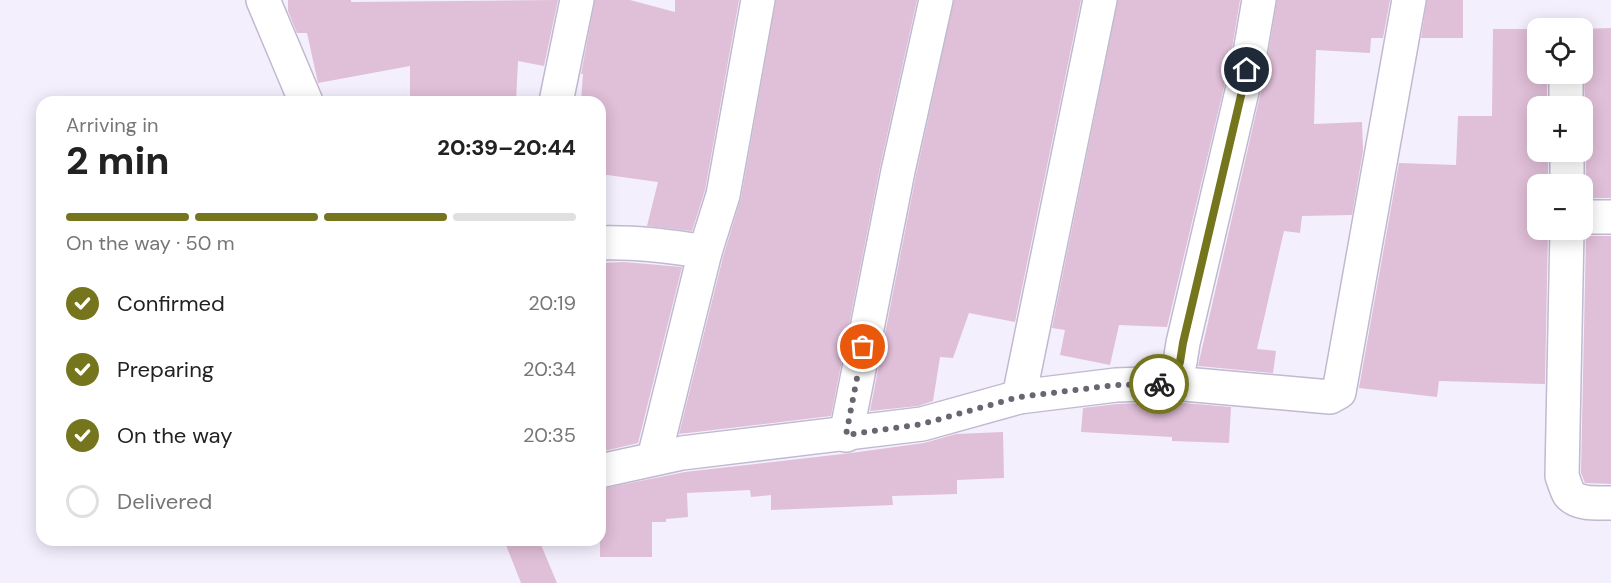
<!DOCTYPE html>
<meta charset="utf-8">
<style>
:root{--surface:#fff;--page:#f6f6f6;--text:#222;--muted:#767676;--line:#e0e0e0;--accent:#74751c}
body{margin:0;font-family:"DM Sans",sans-serif;background:var(--page);color:var(--text);height:100vh;display:flex;flex-direction:column;font-size:22px;white-space:nowrap}
*{box-sizing:border-box;margin:0}
p{font-size:20px;color:var(--muted)}
.icon{flex:none;width:33px;height:33px;fill:none;stroke:currentColor;stroke-width:2;stroke-linecap:round;stroke-linejoin:round}
.map{position:relative;flex:1;overflow:hidden}
.details{position:absolute;left:36px;top:96px;width:570px;height:450px;display:flex;flex-direction:column;background:var(--surface);border-radius:18px;box-shadow:0 3px 15px #0003}
.details>*{flex:none}
.tools{position:absolute;left:1527px;top:18px;display:grid;gap:12px}
.tools a{display:grid;place-items:center;width:66px;height:66px;border-radius:12px;background:var(--surface);box-shadow:0 3px 15px #0003;font-size:30px}
.pin{position:absolute;display:grid;place-items:center;width:51px;height:51px;color:#fff;margin:-26px;border:3px solid #fff;border-radius:50%;box-shadow:0 2px 6px #0007}
.courier{position:absolute;display:grid;place-items:center;width:60px;height:60px;margin:-30px;border:4px solid #74751c;border-radius:50%;background:#fff;color:#222;box-shadow:0 2px 8px #0007}
.summary em{font-style:normal;font-weight:800}
.summary div{display:flex;flex-direction:column-reverse}
.summary{display:flex;align-items:center;justify-content:space-between;height:102px;padding:0 30px}
h1{font-size:39px;font-weight:800;line-height:45px}
.bar{display:grid;grid-template-columns:repeat(4,1fr);gap:9px 6px;align-content:center;height:72px;padding:0 30px}
.bar i{height:8px;border-radius:4px;background:var(--line)}
.bar .active{background:var(--accent)}
.bar p{grid-column:span 4}
ol{padding:0 30px;list-style:none}
li{display:flex;align-items:center;gap:18px;height:66px}
li p{margin-inline-start:auto}
li .icon{padding:6px;border-radius:50%;background:var(--accent);color:#fff;stroke-width:4}
li:last-child{color:var(--muted)}
li i{width:33px;height:33px;border:3px solid var(--line);border-radius:50%}
.map>svg:first-child{display:block}
.building{fill:#e0bfd8}
.lines{fill:none;stroke-linecap:round;stroke-linejoin:round}
.street-casing{stroke:#c1b9cf;stroke-width:36}
.street{stroke:#fff;stroke-width:33}
.done{stroke:#6a6671;stroke-width:6;stroke-dasharray:0 10.8}
.route{stroke:#74751c;stroke-width:8}
</style>
<div class="map">
<svg width="1611" height="583" viewBox="0 0 1611 583">
<rect width="100%" height="100%" fill="#f4effd"/>
<!-- building -->
<g class="building">
<polygon points="288,0 351,0 351,2 558,0 544,66 518,61 516,102 410,102 410,66 318,83 307,33 297,33 288,11"/>
<polygon points="595,0 630,0 675,12 675,0 739,0 705,190 692,231 647,226 658,182 600,174 600,102 581,102 583,74 581,74"/>
<polygon points="776,0 917,0 880,167 831,416 679,434 723,257 741,198"/>
<polygon points="954,0 1081,0 1015,322 969,313 953,358 940,357 933,401 918,406 870,411 916,175"/>
<polygon points="1118,0 1240,0 1229,66 1167,327 1119,325 1110,365 1060,355 1065,330 1052,328"/>
<polygon points="1277,0 1390,0 1383,38 1371,38 1370,53 1316,50 1314,124 1362,122 1363,151 1352,215 1302,216 1300,233 1284,231 1257,349 1276,351 1273,373 1198,366 1265,74"/>
<polygon points="1427,0 1463,0 1463,38 1421,38"/>
<polygon points="1611,28 1611,198 1582,198 1586,184 1586,152 1582,142 1582,115 1585,106 1582,29"/>
<polygon points="1493,29 1538,29 1538,74 1547,74 1547,106 1538,106 1538,152 1548,152 1548,184 1538,184 1538,230 1548,230 1545,384 1439,381 1437,397 1359,388 1399,163 1456,165 1458,116 1492,116"/>
<polygon points="1586,236 1611,236 1611,484 1585,483 1581,473"/>
<polygon points="624,262 682,267 638,443 600,452 600,263"/>
<polygon points="1172,402 1231,407 1229,443 1172,441 1172,437 1081,432 1083,408 1117,404"/>
<polygon points="1003,432 1004,478 957,480 957,494 892,496 893,505 771,510 771,495 751,497 750,490 687,493 688,517 666,519 666,522 652,522 652,557 600,557 600,489 685,472 851,453 924,443 956,434"/>
<polygon points="504,540 539,540 557,583 521,583"/>
</g>
<g class="lines">
<!-- street casing -->
<g class="street-casing">
<g id="street">
<polyline points="263,0 306,102"/>
<polyline points="1566,74 1566,106"/>
<polyline points="556,102 577,0"/>
<polyline points="1567,152 1567,184"/>
<polyline points="1582,217 1611,217"/>
<path d="M1567,230L1562,476C1564,481 1566,489 1569,494C1578,505 1598,503 1611,503"/>
<path d="M600,243C635,242 670,246 705,252L723,195L758,0"/>
<polyline points="1173,383 1330,397 1339,392 1409,0"/>
<polyline points="1019,397 1100,0"/>
<polyline points="846,435 898,171 936,0"/>
<polyline points="654,458 705,252"/>
<polyline points="600,471 682,453 922,424 1019,397 1116,385 1173,383 1180,362 1183,343 1247,70 1259,0"/>
</g>
</g>
<!-- street -->
<use href="#street" class="street"/>
</g>
<g class="lines">
<!-- done -->
<polyline class="done" points="863,347 846,435 922,424 1019,397 1116,385 1159,384"/>
<!-- route -->
<polyline class="route" points="1159,384 1173,383 1180,362 1183,343 1247,70"/>
</g>
</svg>
<div class="tools">
<a><svg class="icon" aria-label="locate" viewBox="0 0 24 24"><circle cx="12" cy="12" r="6"/><path d="M12 2v4M12 18v4M2 12h4M18 12h4"/></svg></a>
<a>+</a>
<a>−</a>
</div>
<div class="pin" style="left:863px;top:347px;background:#ea580c"><svg class="icon" aria-label="bag" viewBox="0 0 24 24"><path d="M5 8h14l-1 12H6zM9 8a3 3 0 0 1 6 0"/></svg></div>
<div class="pin" style="left:1247px;top:70px;background:#1f2937"><svg class="icon" aria-label="home" viewBox="0 0 24 24"><path d="M3 11l9-7 9 7M6 9v11h12V9"/></svg></div>
<div class="courier" style="left:1159px;top:384px"><svg class="icon" aria-label="bike" viewBox="0 0 24 24"><circle cx="6" cy="16" r="4"/><circle cx="18" cy="16" r="4"/><path d="M6 16l4-8h5l3 8M10 8l3 8H6M13 5h3"/></svg></div>
<section class="details">
<div class="summary"><div><h1>2 min</h1><p>Arriving in</p></div><em>20:39–20:44</em></div>
<div class="bar"><i class="active"></i><i class="active"></i><i class="active"></i><i></i><p>On the way · 50 m</p></div>
<ol>
<li><svg class="icon" aria-label="check" viewBox="0 0 24 24"><path d="M5 12l5 5 9-10"/></svg>Confirmed<p>20:19</p></li>
<li><svg class="icon" aria-label="check" viewBox="0 0 24 24"><path d="M5 12l5 5 9-10"/></svg>Preparing<p>20:34</p></li>
<li><svg class="icon" aria-label="check" viewBox="0 0 24 24"><path d="M5 12l5 5 9-10"/></svg>On the way<p>20:35</p></li>
<li><i></i>Delivered</li>
</ol>
</section>
</div>
